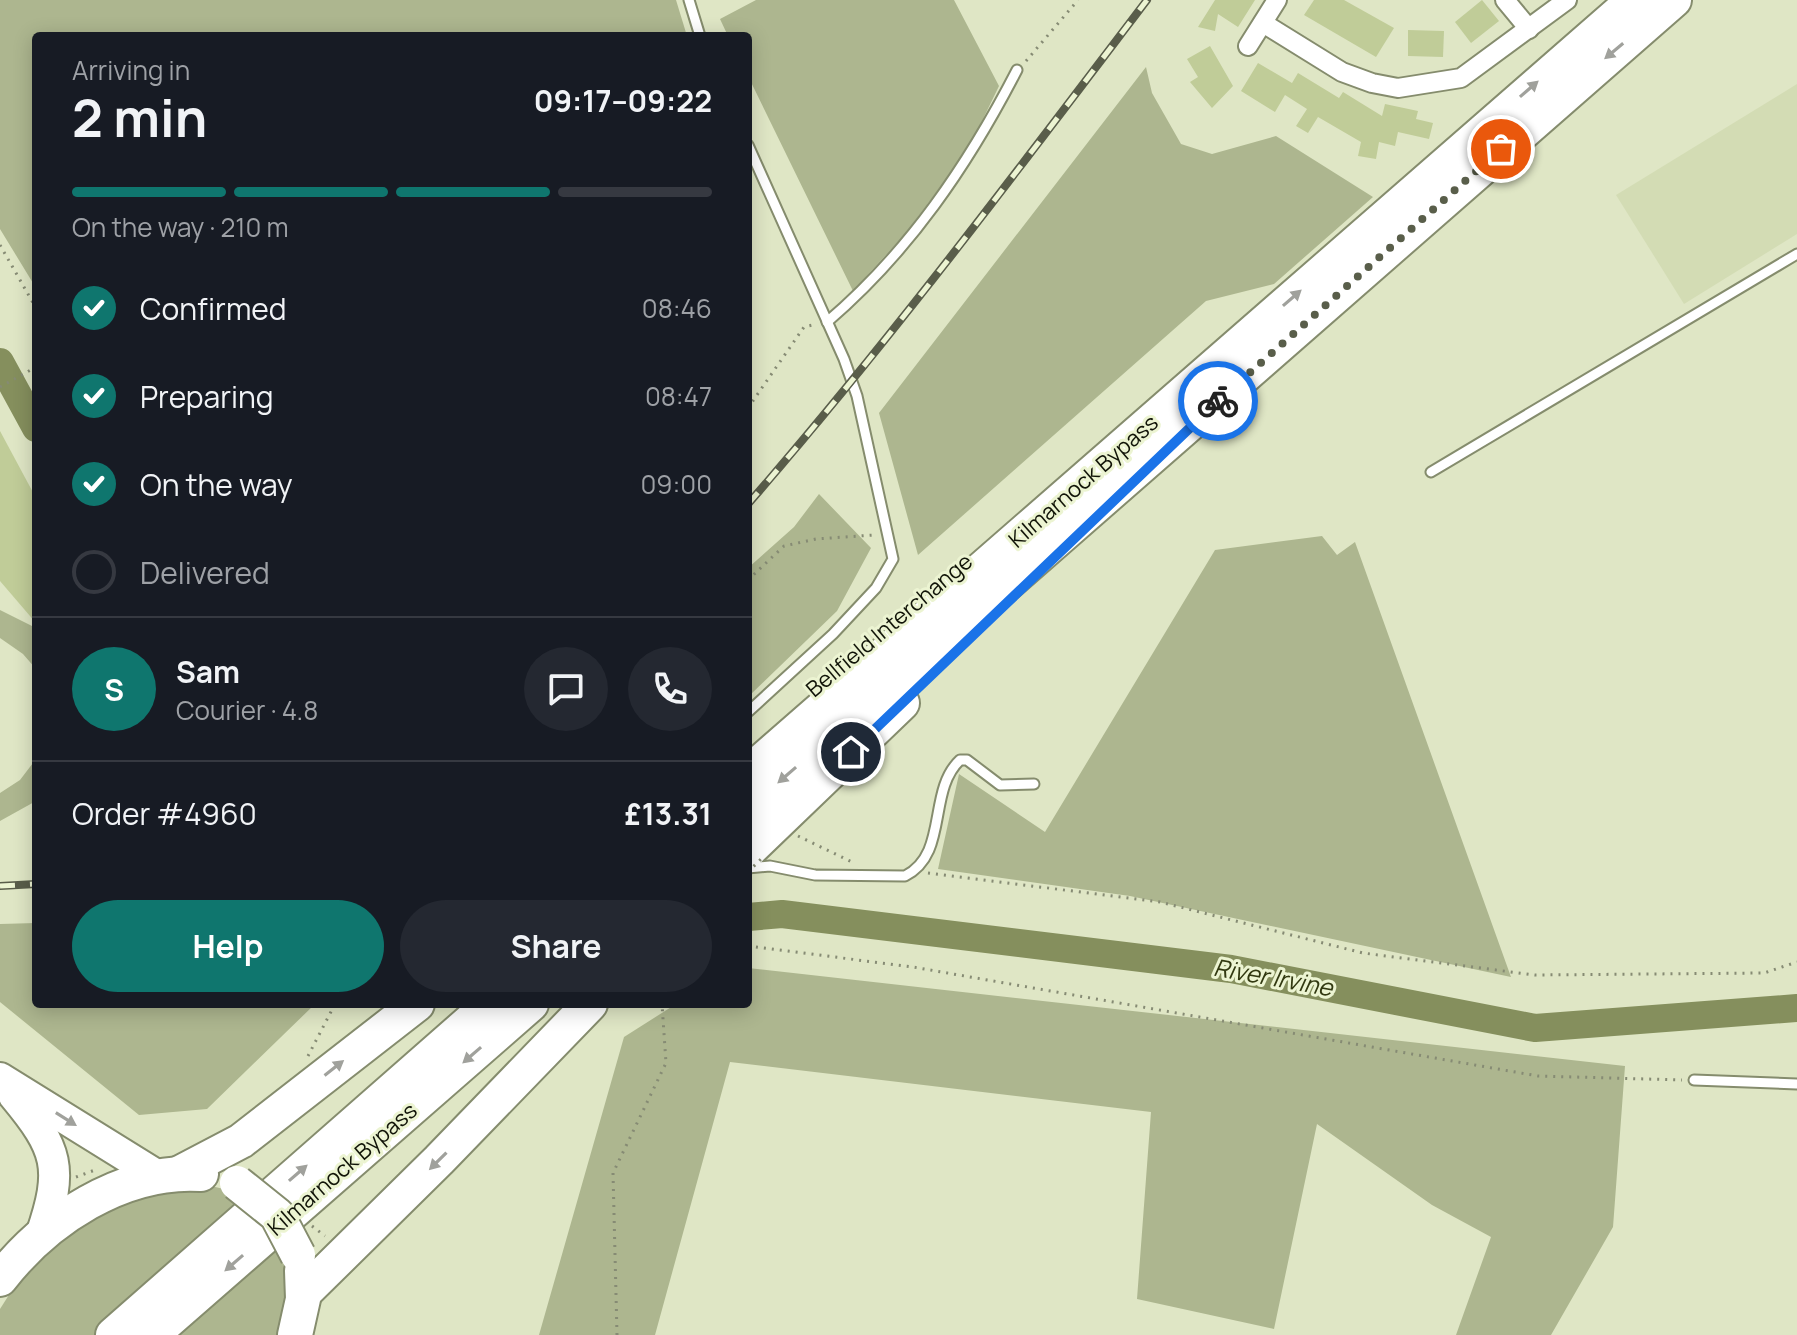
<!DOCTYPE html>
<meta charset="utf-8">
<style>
:root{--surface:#171b24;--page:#242831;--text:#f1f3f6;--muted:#9ea1a6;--line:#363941;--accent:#0f766e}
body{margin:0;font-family:Manrope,sans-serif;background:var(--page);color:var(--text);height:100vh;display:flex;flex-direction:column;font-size:30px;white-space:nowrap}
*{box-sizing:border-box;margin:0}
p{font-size:26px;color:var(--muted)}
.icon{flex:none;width:44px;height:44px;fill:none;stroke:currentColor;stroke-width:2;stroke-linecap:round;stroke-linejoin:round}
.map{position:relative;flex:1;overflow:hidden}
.sheet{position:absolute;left:32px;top:32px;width:720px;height:976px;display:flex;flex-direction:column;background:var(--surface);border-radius:8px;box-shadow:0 4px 20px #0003}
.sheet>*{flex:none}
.pin{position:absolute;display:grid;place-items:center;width:68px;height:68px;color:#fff;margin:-34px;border:4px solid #fff;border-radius:50%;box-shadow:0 2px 8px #0007}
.courier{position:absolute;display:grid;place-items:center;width:80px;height:80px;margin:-40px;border:6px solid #1a73e8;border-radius:50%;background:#fff;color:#222;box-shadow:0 2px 10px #0007}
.headline em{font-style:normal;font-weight:700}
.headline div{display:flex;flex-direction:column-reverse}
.headline{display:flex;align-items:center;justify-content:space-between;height:136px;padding:0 40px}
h1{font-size:52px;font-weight:700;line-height:60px}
.bar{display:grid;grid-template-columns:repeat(4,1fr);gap:12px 8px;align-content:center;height:96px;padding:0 40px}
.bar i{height:10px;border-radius:6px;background:var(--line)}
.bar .on{background:var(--accent)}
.bar p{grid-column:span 4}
.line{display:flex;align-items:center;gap:20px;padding:0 40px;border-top:2px solid var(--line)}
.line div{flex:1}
.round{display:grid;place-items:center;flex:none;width:84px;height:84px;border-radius:42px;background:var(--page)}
ol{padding:0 40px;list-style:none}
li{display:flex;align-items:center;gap:24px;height:88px}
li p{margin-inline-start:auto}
li .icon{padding:8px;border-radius:50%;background:var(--accent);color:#fff;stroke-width:4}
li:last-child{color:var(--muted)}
li i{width:44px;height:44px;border:4px solid var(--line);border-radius:50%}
.action{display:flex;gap:16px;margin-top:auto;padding:16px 40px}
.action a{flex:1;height:92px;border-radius:48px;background:var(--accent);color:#fff;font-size:32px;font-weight:700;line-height:92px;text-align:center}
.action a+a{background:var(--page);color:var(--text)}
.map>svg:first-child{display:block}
.built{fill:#d3dcb4}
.green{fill:#adb68f}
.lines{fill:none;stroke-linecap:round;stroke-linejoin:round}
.river{stroke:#858f5d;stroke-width:28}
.building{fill:#c0cc98}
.lane-casing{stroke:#858c6d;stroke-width:13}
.street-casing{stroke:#858c6d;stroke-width:22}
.primary-casing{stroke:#858c6d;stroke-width:34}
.highway-casing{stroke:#858c6d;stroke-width:38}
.path{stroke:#868b74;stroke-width:3;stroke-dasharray:2 6;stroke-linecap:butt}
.lane{stroke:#fff;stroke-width:9}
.street{stroke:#fff;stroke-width:18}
.primary{stroke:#fff;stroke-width:30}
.highway{stroke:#fff;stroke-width:34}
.rail-casing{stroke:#595d4a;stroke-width:8}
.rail{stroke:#ecf4d2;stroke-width:5;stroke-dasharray:15;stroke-linecap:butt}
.highway-bridge-casing{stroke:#858c6d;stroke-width:38;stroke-linecap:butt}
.path-bridge{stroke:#868b74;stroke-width:3;stroke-dasharray:2 6;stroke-linecap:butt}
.highway-bridge{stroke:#fff;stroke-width:34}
.oneway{fill:#a0a19c}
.done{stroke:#595e4a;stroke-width:8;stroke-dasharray:0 14.4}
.route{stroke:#1a73e8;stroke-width:10}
.labels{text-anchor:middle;stroke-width:6;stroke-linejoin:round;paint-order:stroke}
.street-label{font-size:22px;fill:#111408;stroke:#ecf4d2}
.water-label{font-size:24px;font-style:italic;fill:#323911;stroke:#ecf4d2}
</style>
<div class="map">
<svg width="1797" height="1335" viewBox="0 0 1797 1335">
<rect width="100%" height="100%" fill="#dfe6c5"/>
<!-- built -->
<polygon class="built" points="1797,84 1797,234 1684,304 1616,195"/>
<!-- green -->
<g class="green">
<polygon points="0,0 676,0 687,36 36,36 36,288 0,229"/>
<polygon points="756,0 954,0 999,86 968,150 905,234 853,291 748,76 748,36 728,36 720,19"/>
<polygon points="1146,67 1152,93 1181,144 1212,154 1276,136 1373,197 1274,284 1206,301 918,555 879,413"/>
<polygon points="819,494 871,548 837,611 748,697 748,568 794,527"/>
<polygon points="1322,536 1337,555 1355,542 1511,977 1130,896 938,869 959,774 1045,832 1215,550"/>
<polygon points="0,610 36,628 36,669 23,654 0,638"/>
<polygon points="36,759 36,801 0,821 0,793 20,780"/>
<polygon points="36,923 36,1004 315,1004 207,1109 139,1115 0,1002 0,924"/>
<polygon points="748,968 1625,1066 1613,1227 1551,1335 1456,1335 1491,1237 1432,1205 1317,1124 1274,1329 1137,1299 1151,1112 730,1062 655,1335 539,1335 624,1037 676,1004 748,1004"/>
<polygon points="202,1184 224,1189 248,1202 99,1335 0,1335 0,1309 21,1276 75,1223 124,1195"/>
<polygon points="281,1237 295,1287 283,1335 171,1335"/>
</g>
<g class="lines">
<!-- river -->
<g class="river">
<polyline points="0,362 36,428"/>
<polyline points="748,917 782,914 1231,969 1535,1028 1797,1008"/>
</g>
</g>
<!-- building -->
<g class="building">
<polygon points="1215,0 1255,0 1238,27 1218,14 1215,31 1198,27"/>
<polygon points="1314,0 1344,0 1394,28 1376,57 1304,15"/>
<polygon points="1482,0 1499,21 1471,43 1455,22"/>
<polygon points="1408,30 1444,31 1443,57 1408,56"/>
<polygon points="1210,46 1233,86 1212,108 1190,82 1198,77 1187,59"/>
<polygon points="1258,63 1292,83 1298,73 1339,98 1343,92 1382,116 1385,104 1418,111 1416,119 1433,123 1429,139 1398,132 1395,146 1379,142 1376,159 1358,156 1361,142 1318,117 1308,133 1296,126 1307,109 1285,95 1275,112 1241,91"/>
<polygon points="0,431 36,498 36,623 0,581"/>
</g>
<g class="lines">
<!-- lane casing -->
<g class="lane-casing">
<g id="lane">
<polyline points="689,0 700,36"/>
<polyline points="748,145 844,359 857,396 893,559 876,588 833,634 748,712"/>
<path d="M827,322C909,252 968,165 1017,70"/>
<polyline points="1431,472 1797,254"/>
<path d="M748,868L770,866L815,875L905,876C949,854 927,791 960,760H967L1000,785L1034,784"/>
<polyline points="1694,1080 1797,1084"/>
</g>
</g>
<!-- street casing -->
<g class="street-casing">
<g id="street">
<polyline points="1505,0 1529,29"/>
<polyline points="1263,23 1342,72 1372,83 1398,88 1461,78 1567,0"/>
<polyline points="1248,46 1277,0"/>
</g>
</g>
<!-- primary casing -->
<g class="primary-casing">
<g id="primary">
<polyline points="0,1078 158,1176"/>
<path d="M14,1096C58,1149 64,1168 41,1235"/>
</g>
</g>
<!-- highway casing -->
<g class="highway-casing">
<g id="highway">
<polyline points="748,773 1634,0"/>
<polyline points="748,810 1674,0"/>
<polyline points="748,851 902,703"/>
<polyline points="178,1174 241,1141 417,1004"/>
<path d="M0,1279C46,1220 122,1169 201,1174"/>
<polyline points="304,1293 439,1160 590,1004"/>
<polyline points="113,1335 490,1004"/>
<polyline points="152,1335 531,1004"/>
<polyline points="295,1335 303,1299 302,1271"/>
</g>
</g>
<!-- path -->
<g class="path">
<polyline points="1026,61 1078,0"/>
<polyline points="0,245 36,308"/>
<polyline points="0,387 36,367"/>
<polyline points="748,408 804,327 817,324"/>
<polyline points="748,580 784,546 816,539 874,535"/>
<polyline points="798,836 852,862"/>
<polyline points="928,873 1160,902 1363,953 1535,975 1764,973 1797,962"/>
<polyline points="748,946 913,967 1538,1076 1682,1080"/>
<polyline points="308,1056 335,1004"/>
<polyline points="76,1177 95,1170"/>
<polyline points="312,1226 325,1236"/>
<polyline points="617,1335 613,1173 666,1063 662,1004"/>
</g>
<!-- lane -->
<use href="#lane" class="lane"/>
<!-- street -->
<use href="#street" class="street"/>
<!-- primary -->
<use href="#primary" class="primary"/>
<!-- highway -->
<use href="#highway" class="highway"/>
<!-- rail casing -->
<g class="rail-casing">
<g id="rail">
<path d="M748,504C889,342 1017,171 1147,0"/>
<polyline points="0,886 36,884"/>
</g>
</g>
<!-- rail -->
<use href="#rail" class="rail"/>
<!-- highway-bridge casing -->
<g class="highway-bridge-casing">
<polyline id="highway-bridge" points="237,1183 277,1215 298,1255"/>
</g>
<!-- path-bridge -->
<polyline class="path-bridge" points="748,872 765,855"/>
<!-- highway-bridge -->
<use href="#highway-bridge" class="highway-bridge"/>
</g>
<!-- one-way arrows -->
<defs><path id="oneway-solid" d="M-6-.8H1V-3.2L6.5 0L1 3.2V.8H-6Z" transform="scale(2)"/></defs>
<g class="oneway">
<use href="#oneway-solid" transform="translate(1614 51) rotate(140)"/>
<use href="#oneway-solid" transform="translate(1529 89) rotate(-41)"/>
<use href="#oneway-solid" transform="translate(1292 298) rotate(-41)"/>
<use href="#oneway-solid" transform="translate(787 775) rotate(139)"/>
<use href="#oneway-solid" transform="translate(472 1055) rotate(139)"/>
<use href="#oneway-solid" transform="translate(334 1068) rotate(-38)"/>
<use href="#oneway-solid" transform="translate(66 1119) rotate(32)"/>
<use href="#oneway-solid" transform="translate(438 1161) rotate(135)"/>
<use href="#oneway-solid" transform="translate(298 1173) rotate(-41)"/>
<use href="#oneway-solid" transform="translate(234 1263) rotate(139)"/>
</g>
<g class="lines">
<!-- done -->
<polyline class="done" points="1218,401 1501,149"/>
<!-- route -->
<polyline class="route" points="851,752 1218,401"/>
</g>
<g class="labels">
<!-- street labels -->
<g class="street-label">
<text transform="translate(1083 481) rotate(-41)" y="8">Kilmarnock Bypass</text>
<text transform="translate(889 625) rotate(-40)" y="8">Bellfield Interchange</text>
<text transform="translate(342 1169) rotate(-41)" y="8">Kilmarnock Bypass</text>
</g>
<!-- water labels -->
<g class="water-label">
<text transform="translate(1273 978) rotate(10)" y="8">River Irvine</text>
</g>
</g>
</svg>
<div class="pin" style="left:1501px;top:149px;background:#ea580c"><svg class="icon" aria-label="bag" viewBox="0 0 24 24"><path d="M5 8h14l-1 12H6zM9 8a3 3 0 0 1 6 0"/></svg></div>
<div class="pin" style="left:851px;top:752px;background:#1f2937"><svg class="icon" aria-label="home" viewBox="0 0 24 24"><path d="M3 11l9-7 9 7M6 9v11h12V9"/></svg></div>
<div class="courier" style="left:1218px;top:401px"><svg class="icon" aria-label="bike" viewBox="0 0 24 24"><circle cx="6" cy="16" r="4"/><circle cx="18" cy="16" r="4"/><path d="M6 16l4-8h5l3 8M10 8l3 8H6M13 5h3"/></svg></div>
<section class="sheet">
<div class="headline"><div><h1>2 min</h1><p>Arriving in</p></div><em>09:17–09:22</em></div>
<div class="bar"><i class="on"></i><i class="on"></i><i class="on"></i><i></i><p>On the way · 210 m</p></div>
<ol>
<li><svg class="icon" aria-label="check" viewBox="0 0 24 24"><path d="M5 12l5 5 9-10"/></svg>Confirmed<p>08:46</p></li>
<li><svg class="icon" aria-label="check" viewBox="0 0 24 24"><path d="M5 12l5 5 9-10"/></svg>Preparing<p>08:47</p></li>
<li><svg class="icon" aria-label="check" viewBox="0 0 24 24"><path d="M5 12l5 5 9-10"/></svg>On the way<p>09:00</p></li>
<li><i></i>Delivered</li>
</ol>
<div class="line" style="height:144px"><b class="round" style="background:var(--accent);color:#fff">S</b><div><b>Sam</b><p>Courier · 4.8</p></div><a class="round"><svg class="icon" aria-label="chat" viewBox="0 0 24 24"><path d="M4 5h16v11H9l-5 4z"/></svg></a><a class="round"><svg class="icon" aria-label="phone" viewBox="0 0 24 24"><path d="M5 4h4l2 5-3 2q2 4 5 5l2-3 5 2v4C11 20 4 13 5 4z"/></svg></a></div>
<div class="line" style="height:104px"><div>Order #4960</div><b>£13.31</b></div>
<div class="action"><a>Help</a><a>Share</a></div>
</section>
</div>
